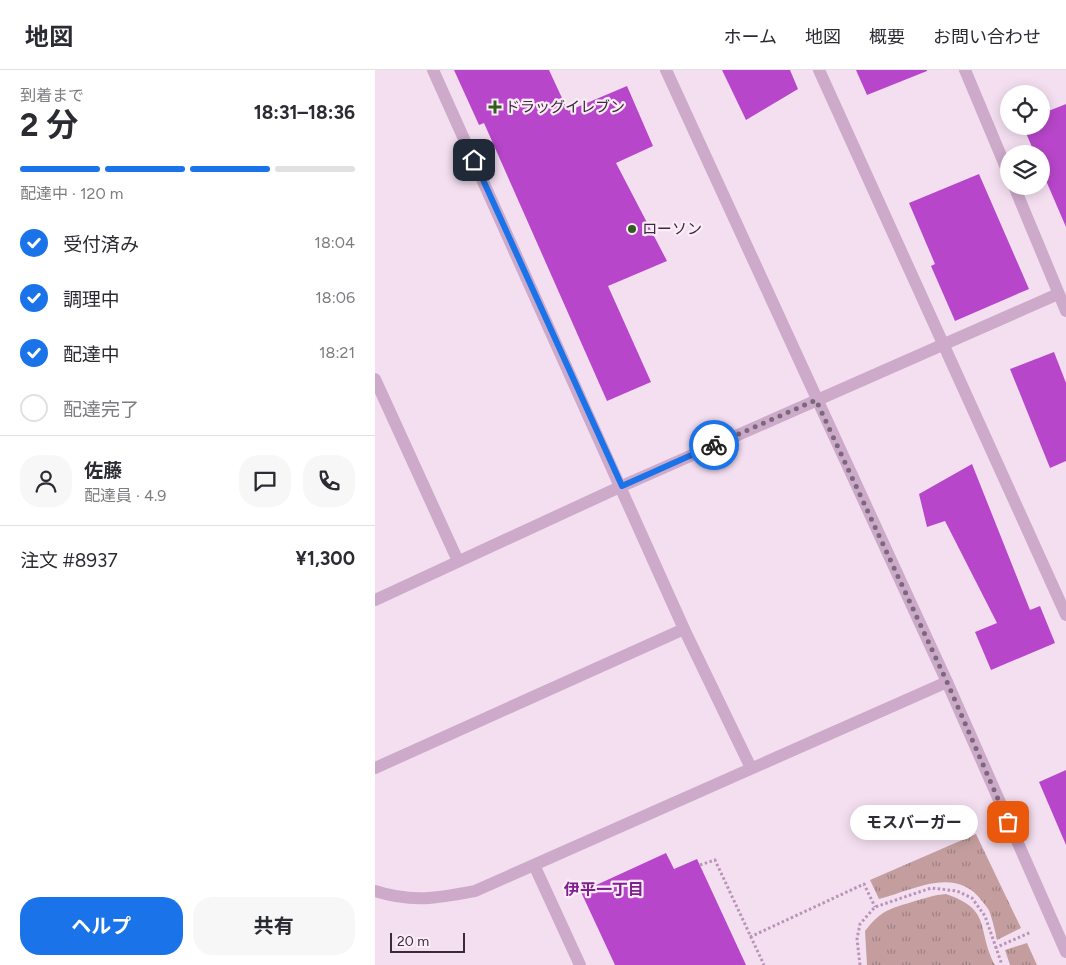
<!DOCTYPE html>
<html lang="ja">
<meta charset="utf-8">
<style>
:root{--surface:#fff;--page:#f7f7f7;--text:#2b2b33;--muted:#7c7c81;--line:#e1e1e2;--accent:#1a73e8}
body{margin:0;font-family:Figtree,"Noto Sans JP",sans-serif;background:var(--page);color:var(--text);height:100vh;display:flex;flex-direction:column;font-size:19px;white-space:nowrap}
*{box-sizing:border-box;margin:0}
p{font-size:16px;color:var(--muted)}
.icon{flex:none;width:28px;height:28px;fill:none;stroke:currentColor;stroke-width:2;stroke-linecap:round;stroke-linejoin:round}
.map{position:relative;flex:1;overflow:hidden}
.panel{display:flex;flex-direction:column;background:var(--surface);width:375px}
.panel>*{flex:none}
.fabs{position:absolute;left:625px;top:15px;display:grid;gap:10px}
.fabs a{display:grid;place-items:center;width:50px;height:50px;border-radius:50%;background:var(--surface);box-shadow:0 2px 12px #0003;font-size:25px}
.scale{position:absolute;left:15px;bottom:12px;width:75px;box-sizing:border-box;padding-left:5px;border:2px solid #392a3a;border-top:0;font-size:14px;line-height:18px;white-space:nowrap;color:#392a3a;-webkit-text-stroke:4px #fbecf8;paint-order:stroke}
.pin{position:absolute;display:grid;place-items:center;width:42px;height:42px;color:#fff;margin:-21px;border-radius:10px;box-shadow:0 2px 8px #0006}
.courier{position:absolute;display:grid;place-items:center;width:50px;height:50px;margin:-25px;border:4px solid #1a73e8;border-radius:50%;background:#fff;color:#222;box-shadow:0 1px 6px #0007}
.bubble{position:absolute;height:35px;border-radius:18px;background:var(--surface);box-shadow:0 2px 12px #0003;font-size:16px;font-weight:700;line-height:35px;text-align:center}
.head em{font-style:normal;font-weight:700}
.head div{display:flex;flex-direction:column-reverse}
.head{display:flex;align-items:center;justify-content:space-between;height:85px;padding:0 20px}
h1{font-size:32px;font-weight:700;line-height:38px}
.bar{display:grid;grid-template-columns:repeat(4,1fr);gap:8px 5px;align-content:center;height:60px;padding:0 20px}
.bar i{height:6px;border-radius:4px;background:var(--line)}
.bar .on{background:var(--accent)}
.bar p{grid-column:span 4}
.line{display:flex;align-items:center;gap:12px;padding:0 20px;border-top:1px solid var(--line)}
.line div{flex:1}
.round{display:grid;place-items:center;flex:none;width:52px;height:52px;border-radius:20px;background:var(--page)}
ol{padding:0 20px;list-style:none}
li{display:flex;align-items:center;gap:15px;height:55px}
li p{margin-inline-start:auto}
li .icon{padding:5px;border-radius:50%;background:var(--accent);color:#fff;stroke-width:4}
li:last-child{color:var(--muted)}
li i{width:28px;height:28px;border:2px solid var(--line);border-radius:50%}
.button{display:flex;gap:10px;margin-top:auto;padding:10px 20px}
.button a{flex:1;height:58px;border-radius:20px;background:var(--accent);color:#fff;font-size:20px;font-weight:700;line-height:58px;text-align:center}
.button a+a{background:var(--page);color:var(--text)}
header{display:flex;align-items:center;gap:30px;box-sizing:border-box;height:70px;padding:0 25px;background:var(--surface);border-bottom:1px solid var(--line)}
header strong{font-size:24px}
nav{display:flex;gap:28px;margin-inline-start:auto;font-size:18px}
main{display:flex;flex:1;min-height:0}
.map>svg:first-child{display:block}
.grass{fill:url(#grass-tufts)}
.building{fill:#b846ca}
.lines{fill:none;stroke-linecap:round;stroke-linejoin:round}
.path{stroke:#b994b7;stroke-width:3;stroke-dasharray:2.5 2.5;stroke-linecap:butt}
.minor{stroke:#cdaaca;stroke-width:12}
.done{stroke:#7a697a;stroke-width:5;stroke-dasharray:0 9}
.route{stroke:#1a73e8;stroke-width:6}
.poi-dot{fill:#315d1d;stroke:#fbecf8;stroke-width:2}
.labels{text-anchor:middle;stroke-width:4.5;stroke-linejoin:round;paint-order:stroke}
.poi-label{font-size:15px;fill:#392a3a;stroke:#fbecf8;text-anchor:start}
.neighbourhood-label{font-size:16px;font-weight:bold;fill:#7d1f8c;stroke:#fbecf8}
</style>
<header>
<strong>地図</strong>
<nav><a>ホーム</a><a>地図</a><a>概要</a><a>お問い合わせ</a></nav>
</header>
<main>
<section class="panel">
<div class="head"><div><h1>2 分</h1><p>到着まで</p></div><em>18:31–18:36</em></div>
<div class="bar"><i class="on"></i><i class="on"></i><i class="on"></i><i></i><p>配達中 · 120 m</p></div>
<ol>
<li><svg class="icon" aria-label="check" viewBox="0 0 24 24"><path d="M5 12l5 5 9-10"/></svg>受付済み<p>18:04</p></li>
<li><svg class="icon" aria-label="check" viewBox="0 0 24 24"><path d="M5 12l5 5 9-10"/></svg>調理中<p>18:06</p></li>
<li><svg class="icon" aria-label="check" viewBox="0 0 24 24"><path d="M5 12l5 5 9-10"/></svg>配達中<p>18:21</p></li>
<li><i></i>配達完了</li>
</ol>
<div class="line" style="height:90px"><a class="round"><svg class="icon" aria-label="person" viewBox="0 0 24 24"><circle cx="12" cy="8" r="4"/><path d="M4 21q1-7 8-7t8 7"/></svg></a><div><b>佐藤</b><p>配達員 · 4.9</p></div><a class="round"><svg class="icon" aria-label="chat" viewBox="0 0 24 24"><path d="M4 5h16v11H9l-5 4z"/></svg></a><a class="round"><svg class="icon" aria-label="phone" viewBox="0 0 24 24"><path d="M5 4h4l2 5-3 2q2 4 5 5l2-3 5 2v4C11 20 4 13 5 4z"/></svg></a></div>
<div class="line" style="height:65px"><div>注文 #8937</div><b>¥1,300</b></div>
<div class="button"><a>ヘルプ</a><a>共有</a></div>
</section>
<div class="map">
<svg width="691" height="895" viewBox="0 0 691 895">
<defs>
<pattern id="grass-tufts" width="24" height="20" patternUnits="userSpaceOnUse" patternTransform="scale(1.25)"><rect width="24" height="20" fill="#c49e9f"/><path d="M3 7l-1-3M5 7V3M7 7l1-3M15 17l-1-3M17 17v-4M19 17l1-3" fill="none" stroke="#a08183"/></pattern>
</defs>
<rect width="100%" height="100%" fill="#f4dff1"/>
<!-- grass -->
<g class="grass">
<path d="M601,764L646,858L622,870C620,861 618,852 615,843C614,839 610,835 607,831C581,795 538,820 504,829L495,810Z"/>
<path d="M571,824C618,840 601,859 620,895H492L490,861C507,839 515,839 540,831C551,828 559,825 571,824Z"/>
<polygon points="652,873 662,895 635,895 630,880"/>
</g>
<!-- building -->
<g class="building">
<polygon points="79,0 174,0 193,41 252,16 278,76 241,93 292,191 233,216 276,312 232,331 109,53 104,55"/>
<polygon points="347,0 415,0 423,19 371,50"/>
<polygon points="481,0 552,0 552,1 492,25"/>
<polygon points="691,34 691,157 666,99 666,84 660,84 648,56 666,56 666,44"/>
<polygon points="604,104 654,219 580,251 556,196 560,194 534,133"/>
<polygon points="679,282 691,313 691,391 675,398 635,299"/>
<polygon points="597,394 655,540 665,536 680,573 616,600 600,562 622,553 570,451 552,457 544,424"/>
<polygon points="691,700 691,775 664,712"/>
<polygon points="291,783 299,799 322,789 371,895 240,895 206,822"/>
</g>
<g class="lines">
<!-- path -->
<g class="path">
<polyline points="325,795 340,790 389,895"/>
<polyline points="375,867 489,814 500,837"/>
<polyline points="620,878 656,862"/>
<polyline points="485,895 482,869 485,854 500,837 556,818 582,821 597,828 610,846 627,895"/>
</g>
<!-- minor -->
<g class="minor">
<polyline points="58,0 309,559 376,698"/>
<polyline points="291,0 572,612 691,882"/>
<polyline points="444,0 691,545"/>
<polyline points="590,0 634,105"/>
<polyline points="639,116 691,241"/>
<polyline points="0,309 83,491"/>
<polyline points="0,530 247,416 683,224"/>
<polyline points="0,698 309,559"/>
<polyline points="160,797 205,895"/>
<path d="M0,821C37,833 63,828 100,821L572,612"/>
</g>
</g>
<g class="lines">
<!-- done -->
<polyline class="done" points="339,375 441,330 572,612 633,752"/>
<!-- route -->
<polyline class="route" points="99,90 247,416 339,375"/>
</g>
<!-- markers -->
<g class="poi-dot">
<path d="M117.5 29.5h5v5h5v5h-5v5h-5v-5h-5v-5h5z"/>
<circle cx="257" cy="159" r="5"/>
</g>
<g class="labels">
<!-- poi labels -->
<g class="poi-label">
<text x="130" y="42">ドラッグイレブン</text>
<text x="267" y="164">ローソン</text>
</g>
<!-- neighbourhood labels -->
<g class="neighbourhood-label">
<text x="229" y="825">伊平一丁目</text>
</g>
</g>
</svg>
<div class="fabs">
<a><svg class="icon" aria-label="locate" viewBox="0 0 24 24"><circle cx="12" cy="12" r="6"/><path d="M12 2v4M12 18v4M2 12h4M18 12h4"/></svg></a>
<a><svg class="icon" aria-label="layers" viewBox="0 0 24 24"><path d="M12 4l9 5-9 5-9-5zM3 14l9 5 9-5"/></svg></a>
</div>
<div class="scale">20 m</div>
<div class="pin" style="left:633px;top:752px;background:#ea580c"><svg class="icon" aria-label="bag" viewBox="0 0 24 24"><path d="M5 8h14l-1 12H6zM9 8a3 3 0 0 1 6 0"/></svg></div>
<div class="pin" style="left:99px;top:90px;background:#1f2937"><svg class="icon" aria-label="home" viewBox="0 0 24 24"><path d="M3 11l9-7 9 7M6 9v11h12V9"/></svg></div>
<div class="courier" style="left:339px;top:375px"><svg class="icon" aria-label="bike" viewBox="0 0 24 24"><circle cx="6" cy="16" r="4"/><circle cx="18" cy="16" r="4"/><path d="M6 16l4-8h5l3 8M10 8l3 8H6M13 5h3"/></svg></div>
<div class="bubble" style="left:475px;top:735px;width:128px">モスバーガー</div>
</div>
</main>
